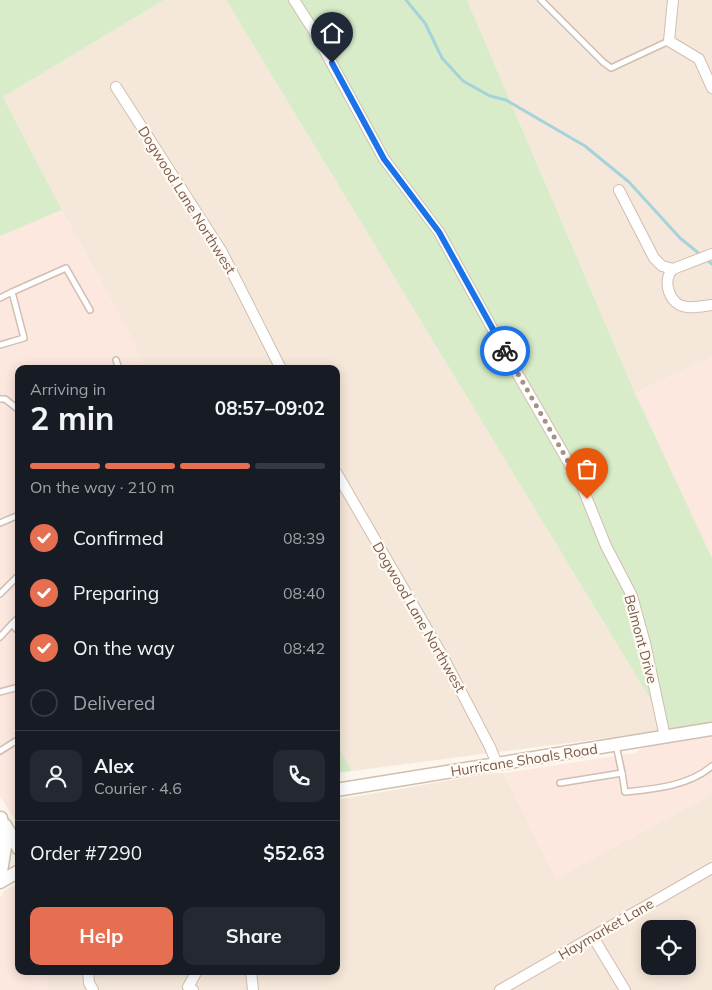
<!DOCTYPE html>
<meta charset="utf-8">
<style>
:root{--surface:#171b24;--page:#242831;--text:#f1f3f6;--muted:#9ea1a6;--line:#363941;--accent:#e76f51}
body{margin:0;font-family:Mulish,sans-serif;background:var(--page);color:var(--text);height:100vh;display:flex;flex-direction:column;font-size:19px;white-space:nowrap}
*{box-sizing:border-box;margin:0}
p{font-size:16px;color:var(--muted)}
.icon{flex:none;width:28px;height:28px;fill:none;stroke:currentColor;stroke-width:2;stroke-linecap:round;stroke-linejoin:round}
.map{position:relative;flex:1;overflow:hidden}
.side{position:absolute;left:15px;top:365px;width:325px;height:610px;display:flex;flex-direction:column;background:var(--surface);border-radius:10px;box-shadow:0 2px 12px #0003}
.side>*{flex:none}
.fabs{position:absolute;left:641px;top:920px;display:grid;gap:10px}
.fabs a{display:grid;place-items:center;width:55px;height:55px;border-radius:10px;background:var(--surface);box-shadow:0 2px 12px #0003;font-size:25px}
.pin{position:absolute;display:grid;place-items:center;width:42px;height:42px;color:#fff;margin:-51px -21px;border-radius:50% 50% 50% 0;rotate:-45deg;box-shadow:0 0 5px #0007}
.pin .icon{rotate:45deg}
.courier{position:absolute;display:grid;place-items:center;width:50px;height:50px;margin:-25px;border:4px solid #1a73e8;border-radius:50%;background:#fff;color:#222;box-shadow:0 1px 6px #0007}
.headline em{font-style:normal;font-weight:700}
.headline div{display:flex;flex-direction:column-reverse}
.headline{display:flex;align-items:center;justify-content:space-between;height:85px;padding:0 15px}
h1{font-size:32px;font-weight:700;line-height:38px}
.bar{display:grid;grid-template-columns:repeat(4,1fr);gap:8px 5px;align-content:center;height:60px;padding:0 15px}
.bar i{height:6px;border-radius:4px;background:var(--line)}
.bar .on{background:var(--accent)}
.bar p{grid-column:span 4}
.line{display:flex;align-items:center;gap:12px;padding:0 15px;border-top:1px solid var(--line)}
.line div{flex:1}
.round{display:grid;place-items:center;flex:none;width:52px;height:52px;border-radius:10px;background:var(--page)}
ol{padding:0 15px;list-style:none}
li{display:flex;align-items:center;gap:15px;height:55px}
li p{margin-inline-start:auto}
li .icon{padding:5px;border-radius:50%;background:var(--accent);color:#fff;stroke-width:4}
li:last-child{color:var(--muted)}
li i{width:28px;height:28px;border:2px solid var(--line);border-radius:50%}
.primary-button{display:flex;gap:10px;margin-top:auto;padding:10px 15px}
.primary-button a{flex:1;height:58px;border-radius:10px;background:var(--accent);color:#fff;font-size:20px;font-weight:700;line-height:58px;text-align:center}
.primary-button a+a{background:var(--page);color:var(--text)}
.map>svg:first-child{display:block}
.residential{fill:#f5e8da;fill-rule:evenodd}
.commercial{fill:#fde8e0}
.green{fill:#d8ecc9}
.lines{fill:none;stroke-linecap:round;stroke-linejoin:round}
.stream{stroke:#a5d3da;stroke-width:3}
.service-casing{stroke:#d1beb0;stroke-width:8}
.minor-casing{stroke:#d1beb0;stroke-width:12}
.tertiary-casing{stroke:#d1beb0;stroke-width:15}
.service{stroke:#fff;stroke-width:5}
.minor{stroke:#fff;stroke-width:10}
.tertiary{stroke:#fff;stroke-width:12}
.done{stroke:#a89285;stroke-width:5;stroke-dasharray:0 9}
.route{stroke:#1a73e8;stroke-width:6}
.labels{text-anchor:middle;stroke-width:4.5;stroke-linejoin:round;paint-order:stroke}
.street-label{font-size:14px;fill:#7a5c4d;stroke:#fffaf3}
</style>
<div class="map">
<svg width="712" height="990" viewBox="0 0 712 990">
<rect width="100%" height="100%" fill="#fdf6ec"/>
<!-- residential -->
<g class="residential">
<polygon points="164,0 226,0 669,730 352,771 336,741 336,369 146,369 126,328 62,210 3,97"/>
<polygon points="467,0 712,0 712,357 635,393"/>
<path d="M504,773L556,878L712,794V990H48L46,971H336V800L486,774ZM650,929H688V966H650Z"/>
</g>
<!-- commercial -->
<g class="commercial">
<polygon points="62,210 126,328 146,369 19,369 19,826 0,796 0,235"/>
<polygon points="712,357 712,558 635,393"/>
<polygon points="712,724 712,794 556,878 504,773 635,753 669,730"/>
<polygon points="19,884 19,971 46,971 48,990 0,990 0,897 5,890"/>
</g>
<!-- green -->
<g class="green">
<polygon points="0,0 164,0 3,97 62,210 0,236"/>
<polygon points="226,0 467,0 635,393 712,558 712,724 669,730"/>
<polygon points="336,742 352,771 336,773"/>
</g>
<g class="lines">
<!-- stream -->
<polyline class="stream" points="406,0 425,23 442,58 463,81 490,96 506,100 585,146 629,182 680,238 712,264"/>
<!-- service casing -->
<g class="service-casing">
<g id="service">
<polyline points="541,0 603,62 611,68 669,41"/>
<polyline points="12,292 66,268 90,310"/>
<polyline points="0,298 12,292 24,338 0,345"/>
<polyline points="116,360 119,369"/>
<polyline points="0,399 5,399 19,410"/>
<polyline points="0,523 19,515"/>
<polyline points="0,594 19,575"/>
<polyline points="12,624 19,617"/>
<polyline points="0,637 12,624 19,632"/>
<polyline points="0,692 19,687"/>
<polyline points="0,751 19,739"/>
<path d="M622,773L625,792C654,789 689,786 712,766"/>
<polyline points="560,783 622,773 616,745"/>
</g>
</g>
<!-- minor casing -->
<g class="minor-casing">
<g id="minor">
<polyline points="294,0 314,31 384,159 439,232 513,366 581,484 606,546 632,596 645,643 665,737"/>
<polyline points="673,0 669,41 699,59 712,88"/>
<polyline points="116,87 222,252 281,369"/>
<polyline points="619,190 654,258 662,266 673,269"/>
<path d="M712,254L673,269C661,281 670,306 687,307C695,308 704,306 712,305"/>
<polyline points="336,472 442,655 490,747 497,764"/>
<polyline points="593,937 625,990"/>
<polyline points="88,971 89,983 93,990"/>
<polyline points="251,971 253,990"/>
<polyline points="193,990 188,987 197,971"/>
<polyline points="500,990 712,868"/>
</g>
</g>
<!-- tertiary casing -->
<g class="tertiary-casing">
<g id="tertiary">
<polyline points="336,790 712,729"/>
<polyline points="5,825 19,849"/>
<polyline points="0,878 5,847 1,818"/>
<polyline points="0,882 19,871"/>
</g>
</g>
<!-- service -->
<use href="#service" class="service"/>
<!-- minor -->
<use href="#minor" class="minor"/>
<!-- tertiary -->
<use href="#tertiary" class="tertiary"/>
</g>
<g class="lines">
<!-- done -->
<polyline class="done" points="505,351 581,484 587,499"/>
<!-- route -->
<polyline class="route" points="332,63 384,159 439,232 505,351"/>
</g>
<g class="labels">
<!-- street labels -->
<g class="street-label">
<text transform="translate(187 200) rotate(58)" y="5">Dogwood Lane Northwest</text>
<text transform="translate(419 617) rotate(60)" y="5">Dogwood Lane Northwest</text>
<text transform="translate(641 639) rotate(75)" y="5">Belmont Drive</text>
<text transform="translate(524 760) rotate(-9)" y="5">Hurricane Shoals Road</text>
<text transform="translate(606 929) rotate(-30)" y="5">Haymarket Lane</text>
</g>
</g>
</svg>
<div class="fabs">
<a><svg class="icon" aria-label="locate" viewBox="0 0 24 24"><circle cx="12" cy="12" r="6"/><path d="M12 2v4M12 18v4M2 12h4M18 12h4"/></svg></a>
</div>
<div class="pin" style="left:587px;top:499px;background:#ea580c"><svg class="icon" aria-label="bag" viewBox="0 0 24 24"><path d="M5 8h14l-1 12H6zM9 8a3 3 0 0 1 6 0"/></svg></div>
<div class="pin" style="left:332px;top:63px;background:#1f2937"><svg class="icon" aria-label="home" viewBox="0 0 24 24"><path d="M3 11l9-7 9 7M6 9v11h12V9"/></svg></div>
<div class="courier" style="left:505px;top:351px"><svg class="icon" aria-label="bike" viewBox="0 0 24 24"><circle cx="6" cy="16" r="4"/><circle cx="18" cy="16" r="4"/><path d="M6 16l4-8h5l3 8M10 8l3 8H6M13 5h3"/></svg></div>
<section class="side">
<div class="headline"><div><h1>2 min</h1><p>Arriving in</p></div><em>08:57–09:02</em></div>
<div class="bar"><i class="on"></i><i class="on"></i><i class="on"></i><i></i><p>On the way · 210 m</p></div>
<ol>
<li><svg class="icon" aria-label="check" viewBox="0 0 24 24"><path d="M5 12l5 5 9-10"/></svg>Confirmed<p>08:39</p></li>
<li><svg class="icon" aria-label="check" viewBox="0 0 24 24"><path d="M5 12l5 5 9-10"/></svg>Preparing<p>08:40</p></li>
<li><svg class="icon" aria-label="check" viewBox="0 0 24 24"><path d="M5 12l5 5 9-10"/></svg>On the way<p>08:42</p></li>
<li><i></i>Delivered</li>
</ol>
<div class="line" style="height:90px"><a class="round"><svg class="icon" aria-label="person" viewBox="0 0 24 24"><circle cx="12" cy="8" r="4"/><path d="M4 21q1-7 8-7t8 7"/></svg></a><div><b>Alex</b><p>Courier · 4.6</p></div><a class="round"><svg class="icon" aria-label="phone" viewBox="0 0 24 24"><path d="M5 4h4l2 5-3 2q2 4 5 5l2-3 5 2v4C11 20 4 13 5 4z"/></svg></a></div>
<div class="line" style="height:65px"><div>Order #7290</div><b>$52.63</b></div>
<div class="primary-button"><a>Help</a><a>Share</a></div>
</section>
</div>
